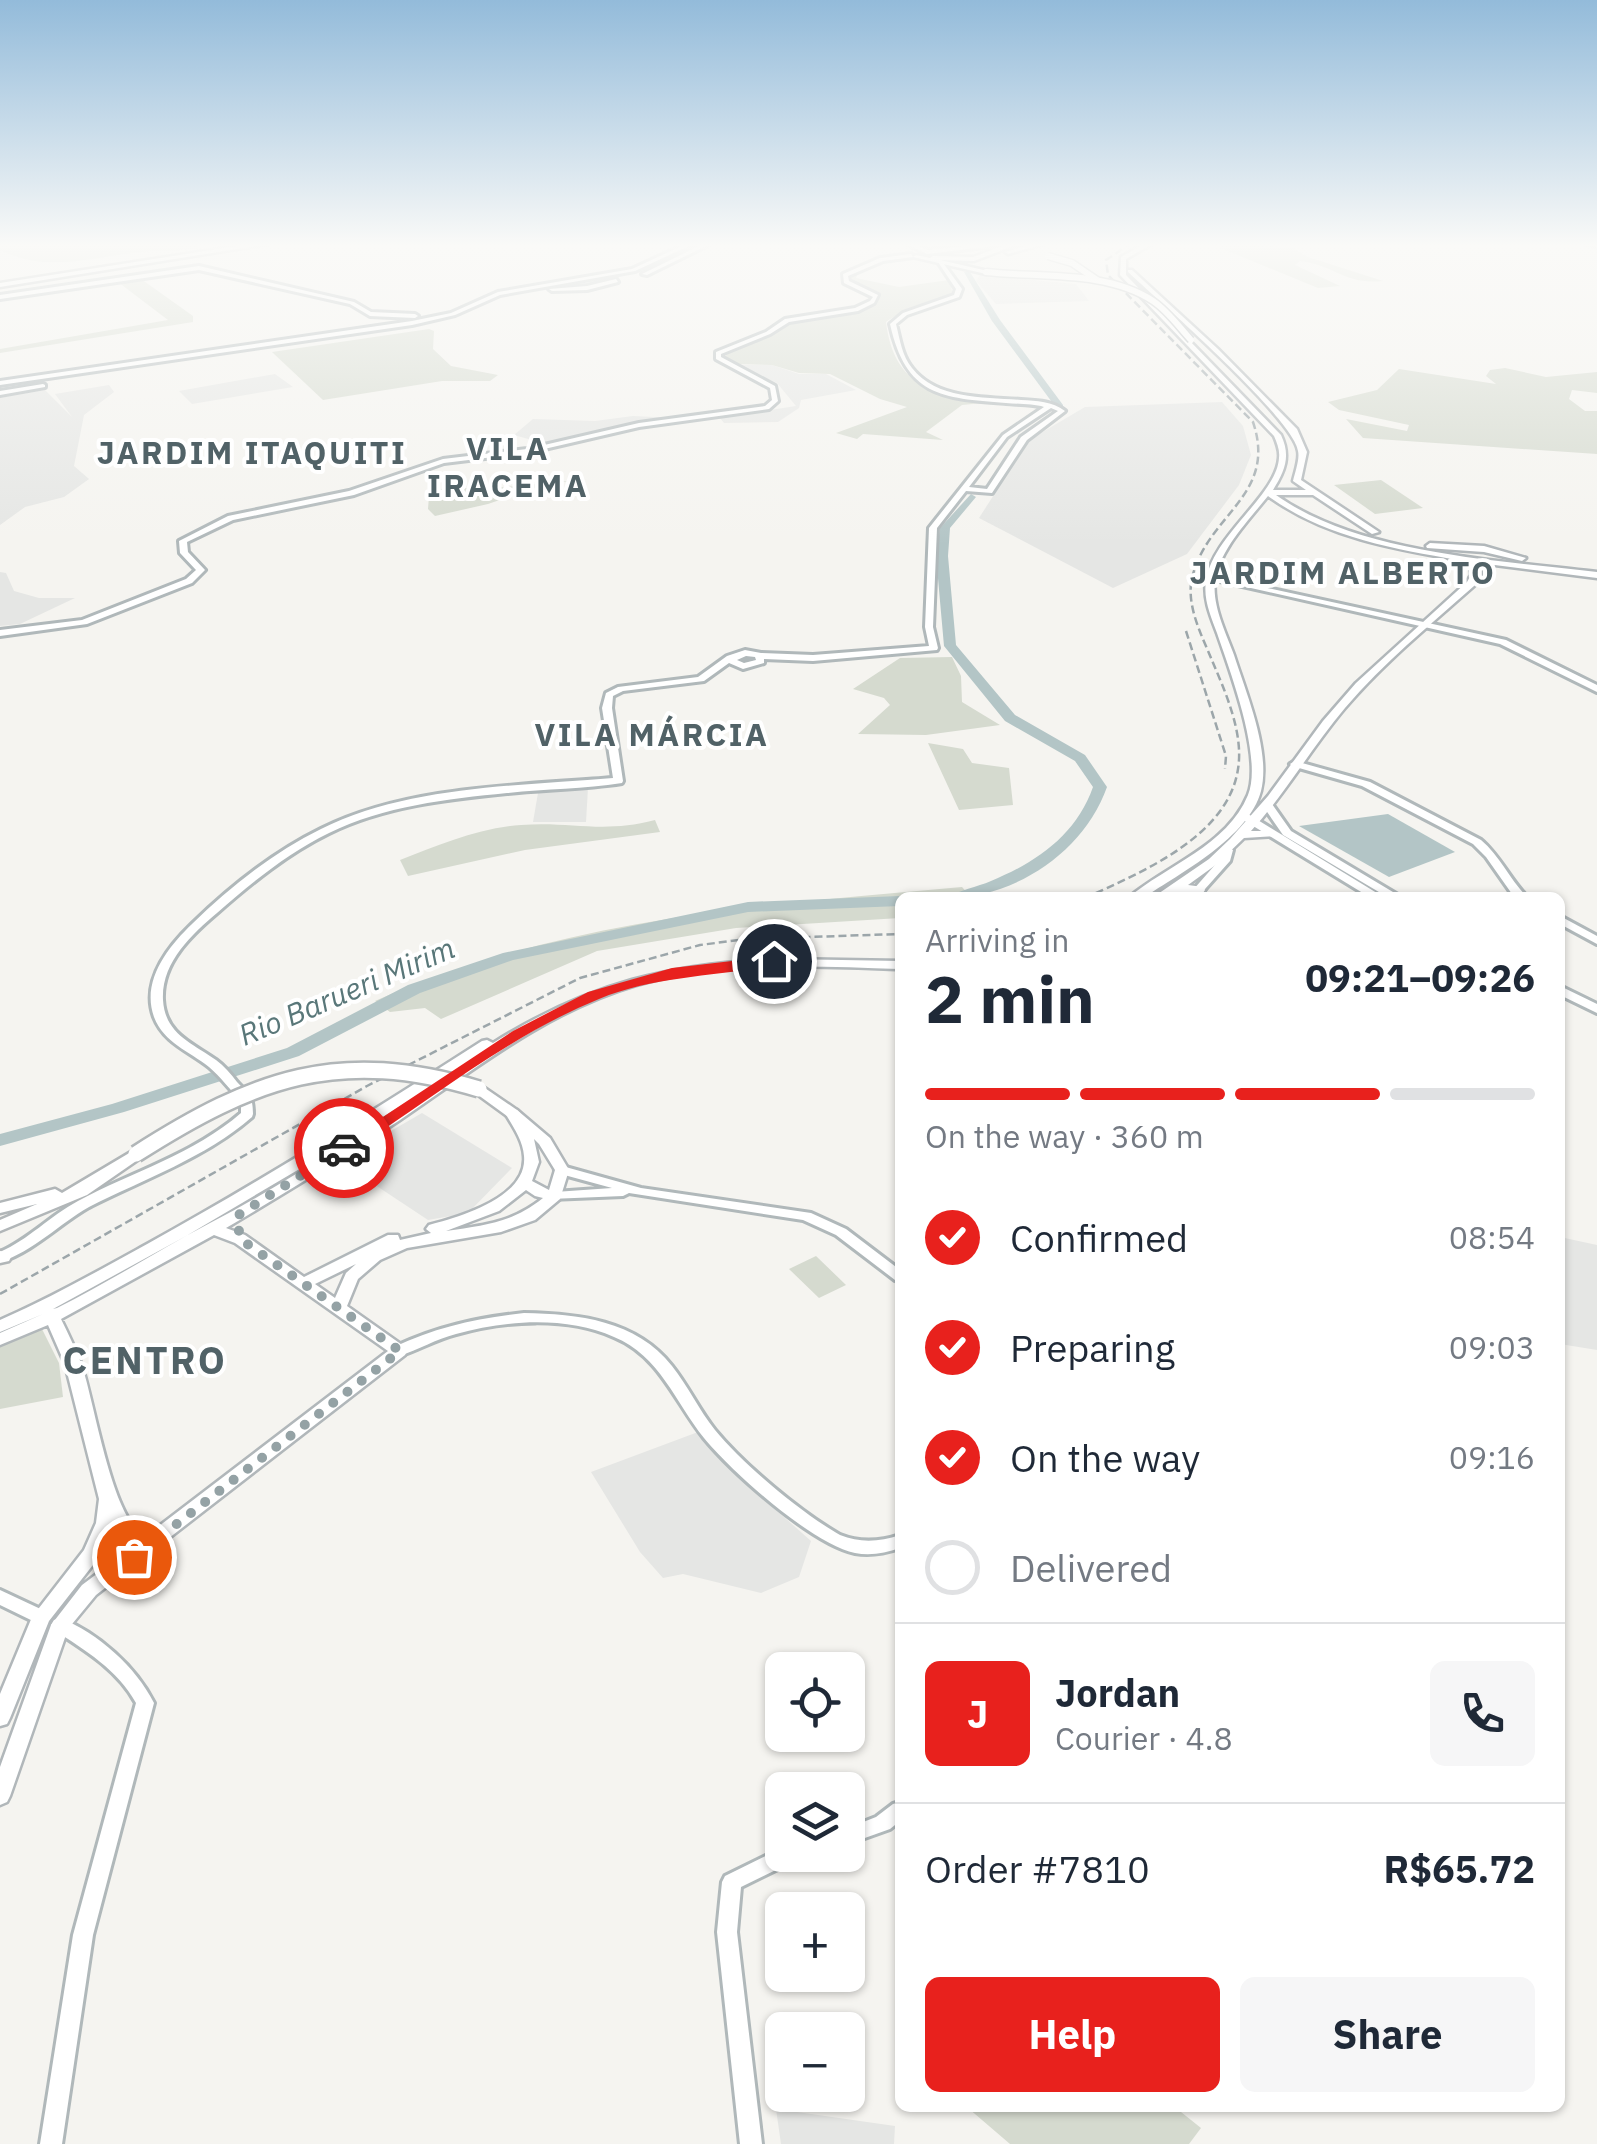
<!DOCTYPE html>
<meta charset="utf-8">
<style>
:root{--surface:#fff;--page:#f6f6f7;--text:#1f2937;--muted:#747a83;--line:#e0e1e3;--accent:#e8211d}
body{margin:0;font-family:"IBM Plex Sans",sans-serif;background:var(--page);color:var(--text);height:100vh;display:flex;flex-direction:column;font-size:38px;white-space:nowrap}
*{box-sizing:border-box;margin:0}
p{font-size:32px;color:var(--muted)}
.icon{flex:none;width:55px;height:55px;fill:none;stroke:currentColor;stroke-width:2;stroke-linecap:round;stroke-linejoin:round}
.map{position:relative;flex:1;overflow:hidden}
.details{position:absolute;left:895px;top:892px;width:670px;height:1220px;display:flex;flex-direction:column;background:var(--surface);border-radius:15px;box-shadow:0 2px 8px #0004}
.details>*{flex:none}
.fabs{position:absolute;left:765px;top:1652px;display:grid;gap:20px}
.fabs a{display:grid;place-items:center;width:100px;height:100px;border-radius:15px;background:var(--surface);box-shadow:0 2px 8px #0004;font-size:50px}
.pin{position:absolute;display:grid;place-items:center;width:85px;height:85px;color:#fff;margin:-42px;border:5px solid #fff;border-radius:50%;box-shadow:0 2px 10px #0007}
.courier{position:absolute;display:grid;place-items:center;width:100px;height:100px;margin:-50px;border:8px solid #e8211d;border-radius:50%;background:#fff;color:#222;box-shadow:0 2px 12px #0007}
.head em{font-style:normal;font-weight:700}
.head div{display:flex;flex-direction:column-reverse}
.head{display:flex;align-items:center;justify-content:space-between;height:170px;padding:0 30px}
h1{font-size:65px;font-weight:700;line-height:75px}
.bar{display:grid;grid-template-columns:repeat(4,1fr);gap:15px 10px;align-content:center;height:120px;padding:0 30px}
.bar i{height:12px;border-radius:8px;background:var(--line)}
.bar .selected{background:var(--accent)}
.bar p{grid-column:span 4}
.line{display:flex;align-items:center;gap:25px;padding:0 30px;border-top:2px solid var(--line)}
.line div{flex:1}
.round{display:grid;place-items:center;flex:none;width:105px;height:105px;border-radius:15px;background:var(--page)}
ol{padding:0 30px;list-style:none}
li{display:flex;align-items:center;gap:30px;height:110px}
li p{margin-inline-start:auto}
li .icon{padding:10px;border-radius:50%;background:var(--accent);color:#fff;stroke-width:4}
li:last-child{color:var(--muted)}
li i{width:55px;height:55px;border:5px solid var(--line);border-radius:50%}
.cta{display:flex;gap:20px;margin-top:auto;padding:20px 30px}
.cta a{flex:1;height:115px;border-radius:15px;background:var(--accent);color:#fff;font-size:40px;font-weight:700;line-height:115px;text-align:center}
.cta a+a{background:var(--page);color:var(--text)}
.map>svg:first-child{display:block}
.built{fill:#e5e6e4}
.green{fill:#d5dacf}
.water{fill:#b3c5c6}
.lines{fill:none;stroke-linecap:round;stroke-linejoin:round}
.river{fill:#b3c5c6;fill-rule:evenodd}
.secondary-casing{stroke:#b0b8ba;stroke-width:6}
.primary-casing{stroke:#b1b7ba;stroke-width:5}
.highway-casing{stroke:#b1b6b8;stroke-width:5}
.secondary{fill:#fff;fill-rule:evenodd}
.primary{fill:#fff;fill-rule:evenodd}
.highway{fill:#fff;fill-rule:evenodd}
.rail{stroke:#9ca6aa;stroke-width:2.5;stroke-dasharray:8 4;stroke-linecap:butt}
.primary-bridge-casing{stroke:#b1b7ba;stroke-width:9;stroke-linecap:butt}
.highway-bridge-casing{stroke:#b1b6b8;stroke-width:20;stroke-linecap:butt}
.primary-bridge{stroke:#fff;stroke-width:6}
.highway-bridge{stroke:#fff;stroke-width:15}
.route{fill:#e8211d}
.done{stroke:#94a2a5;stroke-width:10;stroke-dasharray:0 18}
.labels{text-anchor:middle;stroke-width:8;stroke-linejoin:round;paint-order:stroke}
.water-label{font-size:30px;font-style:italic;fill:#597779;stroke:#fff}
.far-district-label{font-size:32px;font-weight:bold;letter-spacing:2.5px;fill:#516267;stroke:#fff}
.district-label{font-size:38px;font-weight:bold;letter-spacing:2.5px;fill:#516267;stroke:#fff}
</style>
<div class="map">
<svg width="1597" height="2144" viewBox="0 0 1597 2144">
<rect width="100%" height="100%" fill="#f5f4f0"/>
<!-- built -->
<g class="built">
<polygon points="980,275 1076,284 1089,301 996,304 976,281"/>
<polygon points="733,365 772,365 799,374 826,374 856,390 801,400 799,408 778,422 724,423 720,418 796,406 777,383"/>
<polygon points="275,374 293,387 192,404 179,391"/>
<polygon points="109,385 114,392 84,415 74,466 89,479 64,497 25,507 0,525 0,398 45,390 72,417 55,394"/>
<polygon points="1222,402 1243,426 1251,455 1239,485 1187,554 1113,588 979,518 1029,440 1085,407"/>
<polygon points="633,416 676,418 599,430 546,444 514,435 533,419 595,421"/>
<polygon points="0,572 6,573 14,591 39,598 75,598 20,624 0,626"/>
<polygon points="588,788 586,822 533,822 538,793"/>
<polygon points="422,1113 512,1168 468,1213 428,1220 339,1161"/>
<polygon points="1560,1237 1597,1245 1597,1350 1560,1344"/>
<polygon points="698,1432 748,1485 811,1541 799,1577 761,1593 683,1574 663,1578 640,1552 591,1472"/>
<polygon points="776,2109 895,2126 894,2144 781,2144"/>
</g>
<!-- green -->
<g class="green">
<path d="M0,244H201L195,249C174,251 152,250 132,253C86,259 44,272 0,250Z"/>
<path d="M1226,245L1291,247L1308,257L1383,281C1344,285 1335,265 1300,261L1295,265L1340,286L1318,288L1218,247Z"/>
<polygon points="196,270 141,279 193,316 193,322 0,353 0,349 168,320 118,282"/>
<path d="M859,271L856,278L899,287L949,280L953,294C934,310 907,306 886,322C894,389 938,396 994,402L962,405L926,432L943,440L863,434L857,439L836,433L907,407L880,399L830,374L799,373L772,365L732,364L725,356C732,350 788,323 797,321C823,315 865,321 879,295L850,279Z"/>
<polygon points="429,329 434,331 433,349 451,366 498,375 490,381 442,381 323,400 272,352"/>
<polygon points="1505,368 1546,377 1597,372 1597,393 1572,390 1569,399 1585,411 1597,411 1597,454 1363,438 1346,419 1407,431 1409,425 1339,410 1328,402 1377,390 1399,369 1496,384 1486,376 1490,370"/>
<polygon points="588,479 546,484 488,504 435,516 428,509 429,496 445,487 484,489"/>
<polygon points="1381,480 1423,508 1375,514 1334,485"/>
<polygon points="952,657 961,676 962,702 1000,725 926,735 858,734 890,705 884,698 853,689 900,658"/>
<polygon points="928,743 963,749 972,763 1009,768 1013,805 959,810"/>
<path d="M655,820L660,832L525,850L408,876L400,860C439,845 478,828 521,825C571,821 602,834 655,820Z"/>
<path d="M962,887L971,897L900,898V918L736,928L597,951L441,1019L425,1008L390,1012L375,1001C566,918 758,905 962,887Z"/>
<polygon points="816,1256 846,1285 819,1298 789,1269"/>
<polygon points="42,1329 59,1363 63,1397 0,1409 0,1343"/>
<polygon points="968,2108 1176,2108 1201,2128 1189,2144 1010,2144"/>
</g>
<!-- water -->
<polygon class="water" points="1388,814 1455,852 1389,877 1299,826"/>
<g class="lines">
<!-- river -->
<g class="river">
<polygon points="964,272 970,272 1000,320 1063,405 1063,409 1057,409 992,321"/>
<path d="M971,494L976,497L950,528L948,556L956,645L1015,715L1085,755L1107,787C1084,852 1015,898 947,898C959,890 977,887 991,881C1037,862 1076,835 1093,787L1075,761L1005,721L944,646L936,556L940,528Z"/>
<polygon points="900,896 905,898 900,898 900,906 748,912 513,960 420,993 299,1056 124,1112 0,1146 0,1134 112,1104 287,1048 408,985 503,953 748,902"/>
</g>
<!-- secondary casing -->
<g class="secondary-casing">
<g id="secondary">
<polygon points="686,244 693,244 635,271 500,295 455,315 412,325 0,385 0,381 412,321 451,313 498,292 632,269"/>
<polygon points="703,244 710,244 647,275 642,274"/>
<polygon points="907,244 914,244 928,250 987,244 1010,244 927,254"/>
<polygon points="911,254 913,257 883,261 848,276 849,281 878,295 874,303 858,311 789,322 770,334 721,354 721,357 775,386 778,401 769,409 639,427 527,453 444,463 354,495 233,520 187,542 188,552 205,570 192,583 87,624 0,636 0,630 82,620 186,579 196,570 180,553 179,541 228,516 349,491 443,459 527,449 639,423 765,406 772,400 770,388 716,359 716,352 766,332 785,319 855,308 870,301 873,297 844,283 843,274 880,258"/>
<path d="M941,260L962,289L959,297L907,315L896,324C900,340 902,356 912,368C937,400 985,397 1021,400C1037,401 1052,401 1065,411L1027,440L992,493L966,491L937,528L933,627L938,648L937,650L813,661L764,659V663L743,669L729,663L704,681L623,691L613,696L612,708L623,781L622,783C584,789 545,789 507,793C447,799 384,806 329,833C288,853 251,883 217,913C191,935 161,963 163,1000C165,1034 192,1043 216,1060C224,1066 231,1074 237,1082C249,1095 253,1096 253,1114L252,1117C205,1158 144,1179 89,1207C59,1224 34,1251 0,1262V1252C28,1240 50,1216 78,1201C132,1172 194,1154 241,1113V1101C230,1090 221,1077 209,1067C189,1051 164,1043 154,1017C141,981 168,947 192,924C230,887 274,852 321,829C407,786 518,786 613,778L602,708L606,693L618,687L698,677L727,656L745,650L761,653L813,655L929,646L925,627L929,528L1003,435L1044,407C1034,404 1019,404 1006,403C941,398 906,396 890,324L903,313L954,295L956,289L938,262ZM1051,408L1058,411L1021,437L987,489L969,487L1007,437ZM746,656L755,657L756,660L744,663L737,660Z"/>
<polygon points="199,266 354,302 371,312 415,314 418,316 415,318 370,316 350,304 199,270 0,299 0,295"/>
<polygon points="616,279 618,282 587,290 552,291 549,289 587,286"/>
<polygon points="43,384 45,385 45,387 0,395 0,391"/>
<polygon points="1208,575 1506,640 1597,685 1597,692 1500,644 1211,579 1207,577"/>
<path d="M1295,761L1370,782L1481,840C1500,856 1510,880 1528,898H1516L1512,894L1486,857L1473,844L1362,786L1292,766L1290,764Z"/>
<polygon points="1268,803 1272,804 1291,831 1403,898 1389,898 1283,835 1263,806"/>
<polygon points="1244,813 1248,814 1385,898 1371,898 1240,818 1240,814"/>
<polygon points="1228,847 1233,850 1230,861 1197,898 1186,898 1221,858 1224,848"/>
<polygon points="1560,916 1597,936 1597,944 1560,924"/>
<polygon points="1560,986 1597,1004 1597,1013 1560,995"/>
<polygon points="562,1166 641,1188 811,1213 846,1229 900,1270 900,1282 895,1280 836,1235 803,1220 629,1193 623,1196 550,1199 548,1196 550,1193 555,1192 612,1188 557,1173 555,1170"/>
<path d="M524,1313C578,1314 636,1320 672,1366C688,1386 699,1410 715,1430C744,1465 800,1512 840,1535C860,1543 879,1542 900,1535V1548C885,1553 871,1556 855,1553C812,1544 732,1472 704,1438C675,1402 660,1356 614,1337C567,1316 505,1320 456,1334C436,1339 418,1350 399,1356L394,1355L392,1351L394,1347C436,1327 477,1318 524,1313Z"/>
<polygon points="0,1590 47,1612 50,1617 47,1622 41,1624 35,1622 0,1605"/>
<path d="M60,1618C98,1633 136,1667 154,1703L93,1935L62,2144H40L73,1935L136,1703C118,1670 85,1650 54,1630L51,1625L54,1620Z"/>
<polygon points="900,1802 900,1821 890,1829 848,1844 848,1828 876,1817 893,1804"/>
<polygon points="782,1848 782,1855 797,1855 794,1861 741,1887 737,1932 762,2144 740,2144 717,1932 722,1882 725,1876"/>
</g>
</g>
<!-- primary casing -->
<g class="primary-casing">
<g id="primary">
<polygon points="1008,244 1018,244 974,261 940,260 988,271 986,274 913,257 916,255 930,258 933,256 973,257"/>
<polygon points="1032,244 1044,244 1008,254 1005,252"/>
<path d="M1144,244H1152L1126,259V275L1281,435C1291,456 1285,471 1273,490H1306L1293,481C1295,472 1300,459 1298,451C1294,419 1158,300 1128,272V270H1132L1218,349L1297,429L1307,452L1301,480L1379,532L1372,534L1313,495H1276C1359,554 1497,560 1597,572V578L1479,563L1481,575L1474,586C1430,625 1383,663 1345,708C1311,748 1286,793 1251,831H1272L1278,834L1276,836L1244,838L1217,864L1188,885L1203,887L1205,890L1203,893L1177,892L1167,898H1152L1209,859L1230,839L1268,796L1323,721L1356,683L1467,582L1471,575L1470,562C1400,550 1327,539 1268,496C1249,520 1219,550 1215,581C1212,606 1226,633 1234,655C1246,693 1271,751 1261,791C1249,837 1181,873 1143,898H1128C1167,865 1227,846 1248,795C1263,758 1230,671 1217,633C1211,617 1203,599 1206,581C1212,536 1277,495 1279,458C1280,450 1277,443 1274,436L1120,275L1121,257Z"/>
<polygon points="1585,244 1597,244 1597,247"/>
<polygon points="1430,543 1484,546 1526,558 1522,561 1484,552 1427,548 1426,546"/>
<path d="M784,959L900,961V969C812,966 721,961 636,985C547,1011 475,1069 400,1120C343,1158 285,1193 226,1228L245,1235L304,1277L388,1235H398L400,1240L431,1233L426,1229L429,1225C460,1217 528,1197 524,1156C523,1140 512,1125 505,1113L512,1109L517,1110L550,1138L569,1170L560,1199L535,1220L501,1232L407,1248L380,1260L358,1279L347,1306L405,1347L407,1351L405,1355L160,1545L157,1550L151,1552L96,1595L68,1629L10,1796L7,1802L0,1805V1767L51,1625L82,1585L106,1567L105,1562L96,1561L49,1621L10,1718L7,1724L0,1726V1694L32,1617L84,1550L96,1523L99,1499L65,1364L48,1325L0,1345V1333L43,1314L0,1332V1320C52,1297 100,1270 149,1243C263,1180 373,1111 482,1041L487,1040L493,1043C589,983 671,963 784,959ZM411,1099C346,1143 279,1187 210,1223C159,1250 109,1282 57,1308L53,1309L186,1236L330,1151ZM534,1139L539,1144L555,1170L549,1190L532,1181L539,1162ZM526,1190L535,1196L543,1198C512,1223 485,1225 446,1231L499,1211ZM214,1235L235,1243L388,1351L146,1536C112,1524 94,1398 81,1363C75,1348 68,1333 61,1319ZM356,1264L346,1273L335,1298L315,1284ZM113,1524L125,1543L133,1546L122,1555L119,1550L103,1547Z"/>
</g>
</g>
<!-- highway casing -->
<g class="highway-casing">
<g id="highway">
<polygon points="250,244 268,244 0,287 0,283"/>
<polygon points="479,1084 517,1110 520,1113 517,1116 507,1116 474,1092 471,1089 474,1086"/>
<polygon points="136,1149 142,1151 144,1154 142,1157 87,1195 0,1231 0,1220 37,1204 0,1213 0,1203 55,1189 62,1193"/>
<polygon points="0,1251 9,1253 11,1257 9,1261 0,1263"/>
</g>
</g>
<!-- secondary -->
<use href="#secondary" class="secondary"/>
<!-- primary -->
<use href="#primary" class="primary"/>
<!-- highway -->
<use href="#highway" class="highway"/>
<!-- rail -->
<g class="rail">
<polyline points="1186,631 1226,756 1225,769"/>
<path d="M1085,898C1140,873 1228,837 1238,769C1244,733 1225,691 1211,658C1201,634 1186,605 1192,578C1207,514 1278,496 1253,422L1108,275L1106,260L1130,244"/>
<polyline points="0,1294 367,1086 580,978 700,945 747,939 900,934"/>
</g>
<!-- primary-bridge casing -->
<g class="primary-bridge-casing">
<g id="primary-bridge">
<polyline points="1048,256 1072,263 1097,280"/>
<path d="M986,272C1039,278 1106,270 1153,301C1168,311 1179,327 1191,340"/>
</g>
</g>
<!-- highway-bridge casing -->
<g class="highway-bridge-casing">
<path id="highway-bridge" d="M136,1154C255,1078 339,1047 479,1089"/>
</g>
<!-- primary-bridge -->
<use href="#primary-bridge" class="primary-bridge"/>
<!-- highway-bridge -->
<use href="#highway-bridge" class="highway-bridge"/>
</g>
<!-- sky -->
<linearGradient id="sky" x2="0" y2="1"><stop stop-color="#93bbda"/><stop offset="0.45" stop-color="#fafaf8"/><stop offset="1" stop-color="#fafaf8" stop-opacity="0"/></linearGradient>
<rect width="1597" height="545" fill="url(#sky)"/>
<!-- route -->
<path class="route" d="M774,956L782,961L780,964C719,977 657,975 599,999C510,1035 430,1100 350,1152L336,1148L513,1031L588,992L672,968Z"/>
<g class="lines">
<!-- done -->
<polyline class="done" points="134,1557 400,1351 240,1239 237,1216 344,1148"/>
</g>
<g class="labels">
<!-- water labels -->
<g class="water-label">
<text transform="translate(347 992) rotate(-23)" y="10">Rio Barueri Mirim</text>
</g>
<!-- far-district labels -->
<g class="far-district-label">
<text x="508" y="460">VILA<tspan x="508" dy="37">IRACEMA</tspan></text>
<text x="252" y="464">JARDIM ITAQUITI</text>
<text x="1343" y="584">JARDIM ALBERTO</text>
<text x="652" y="746">VILA MÁRCIA</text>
</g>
<!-- district labels -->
<g class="district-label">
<text x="145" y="1374">CENTRO</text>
</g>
</g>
</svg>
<div class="fabs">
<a><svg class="icon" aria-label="locate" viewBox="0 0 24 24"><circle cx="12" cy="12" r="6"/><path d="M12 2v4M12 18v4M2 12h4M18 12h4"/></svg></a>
<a><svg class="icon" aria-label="layers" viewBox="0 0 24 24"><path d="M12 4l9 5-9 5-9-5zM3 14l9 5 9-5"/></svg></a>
<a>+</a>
<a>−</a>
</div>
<div class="pin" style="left:134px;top:1557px;background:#ea580c"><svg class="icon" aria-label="bag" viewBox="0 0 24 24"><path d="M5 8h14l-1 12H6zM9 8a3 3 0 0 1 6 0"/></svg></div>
<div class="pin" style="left:774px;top:961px;background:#1f2937"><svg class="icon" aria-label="home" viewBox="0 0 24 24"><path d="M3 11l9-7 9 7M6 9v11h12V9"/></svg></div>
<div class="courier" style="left:344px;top:1148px"><svg class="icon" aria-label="car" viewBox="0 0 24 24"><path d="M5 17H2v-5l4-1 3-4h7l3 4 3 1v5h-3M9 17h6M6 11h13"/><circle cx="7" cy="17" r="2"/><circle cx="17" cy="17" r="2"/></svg></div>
<section class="details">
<div class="head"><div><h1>2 min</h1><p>Arriving in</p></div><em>09:21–09:26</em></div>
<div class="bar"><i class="selected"></i><i class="selected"></i><i class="selected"></i><i></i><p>On the way · 360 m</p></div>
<ol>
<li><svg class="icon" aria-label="check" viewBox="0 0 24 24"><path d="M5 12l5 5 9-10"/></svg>Confirmed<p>08:54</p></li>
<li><svg class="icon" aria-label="check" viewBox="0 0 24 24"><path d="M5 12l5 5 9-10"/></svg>Preparing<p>09:03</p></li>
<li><svg class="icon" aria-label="check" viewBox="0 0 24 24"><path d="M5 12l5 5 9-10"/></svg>On the way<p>09:16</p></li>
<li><i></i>Delivered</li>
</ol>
<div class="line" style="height:180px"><b class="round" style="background:var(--accent);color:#fff">J</b><div><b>Jordan</b><p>Courier · 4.8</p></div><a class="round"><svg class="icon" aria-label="phone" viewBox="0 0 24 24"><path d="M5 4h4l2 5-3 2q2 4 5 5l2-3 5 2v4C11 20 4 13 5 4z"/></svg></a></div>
<div class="line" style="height:130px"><div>Order #7810</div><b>R$65.72</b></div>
<div class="cta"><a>Help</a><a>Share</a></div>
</section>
</div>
